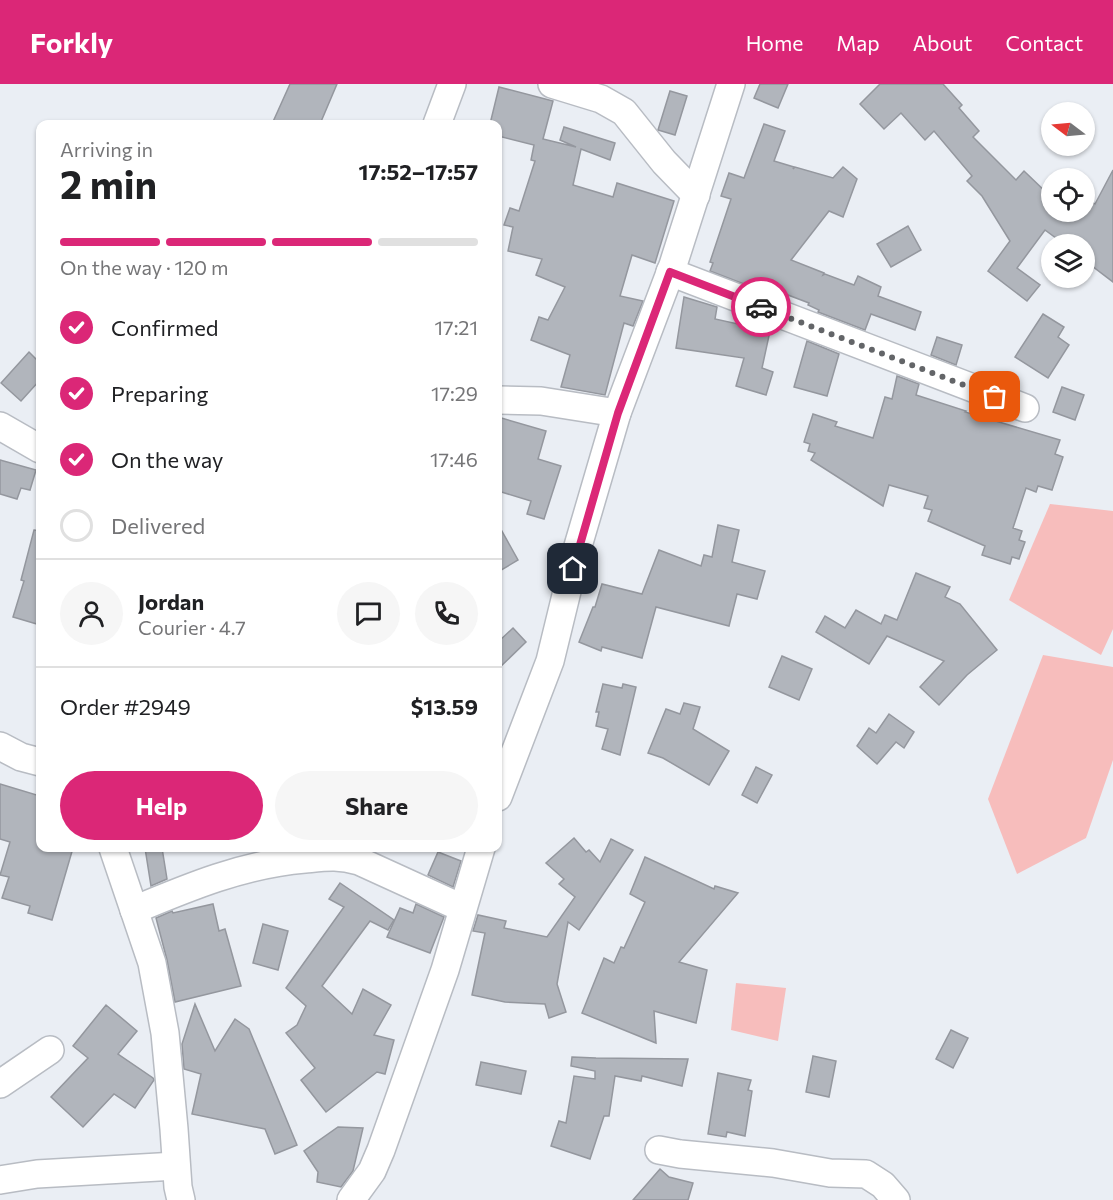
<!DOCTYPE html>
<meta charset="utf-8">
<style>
:root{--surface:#fff;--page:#f6f6f6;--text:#202124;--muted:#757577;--line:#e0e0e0;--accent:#db2777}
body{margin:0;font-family:Commissioner,sans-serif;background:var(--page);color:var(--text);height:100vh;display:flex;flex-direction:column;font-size:22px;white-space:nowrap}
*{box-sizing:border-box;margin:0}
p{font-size:20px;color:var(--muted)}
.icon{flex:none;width:33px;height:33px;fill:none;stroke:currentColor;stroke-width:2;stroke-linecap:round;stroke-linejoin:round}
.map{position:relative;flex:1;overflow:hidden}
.side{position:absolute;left:36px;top:36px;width:466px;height:732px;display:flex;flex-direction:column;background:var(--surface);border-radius:12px;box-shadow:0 2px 4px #0004}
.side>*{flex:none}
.needle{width:39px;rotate:286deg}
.fabs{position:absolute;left:1041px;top:18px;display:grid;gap:12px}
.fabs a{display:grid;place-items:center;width:54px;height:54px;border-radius:50%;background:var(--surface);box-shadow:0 2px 4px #0004;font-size:30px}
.pin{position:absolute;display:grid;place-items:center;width:51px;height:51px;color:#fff;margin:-26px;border-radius:12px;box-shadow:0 3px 9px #0006}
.courier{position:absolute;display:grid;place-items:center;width:60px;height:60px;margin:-30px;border:4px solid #db2777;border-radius:50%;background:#fff;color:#222;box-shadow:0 2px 8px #0007}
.overview em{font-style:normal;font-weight:700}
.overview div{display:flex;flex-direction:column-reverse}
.overview{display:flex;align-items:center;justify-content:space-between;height:102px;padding:0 24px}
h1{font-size:39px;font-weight:700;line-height:45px}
.bar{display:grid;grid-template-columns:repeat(4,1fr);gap:9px 6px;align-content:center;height:72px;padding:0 24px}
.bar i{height:8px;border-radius:4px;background:var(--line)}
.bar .on{background:var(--accent)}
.bar p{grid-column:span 4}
.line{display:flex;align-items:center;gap:15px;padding:0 24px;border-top:2px solid var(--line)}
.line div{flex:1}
.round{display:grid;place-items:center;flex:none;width:63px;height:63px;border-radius:32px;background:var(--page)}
ol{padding:0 24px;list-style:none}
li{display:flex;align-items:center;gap:18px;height:66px}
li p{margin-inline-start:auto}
li .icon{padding:6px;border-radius:50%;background:var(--accent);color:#fff;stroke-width:4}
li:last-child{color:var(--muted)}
li i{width:33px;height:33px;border:3px solid var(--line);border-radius:50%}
.action{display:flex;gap:12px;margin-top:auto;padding:12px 24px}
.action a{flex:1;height:69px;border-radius:36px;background:var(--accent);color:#fff;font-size:24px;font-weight:700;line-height:69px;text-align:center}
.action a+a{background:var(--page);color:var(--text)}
header{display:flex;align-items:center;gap:36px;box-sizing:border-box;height:84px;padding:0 30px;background:var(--accent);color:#fff}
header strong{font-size:28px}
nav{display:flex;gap:33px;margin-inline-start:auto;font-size:21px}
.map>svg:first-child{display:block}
.green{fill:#f7bdbc}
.building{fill:#b1b5bc;stroke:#94979e;stroke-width:1.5}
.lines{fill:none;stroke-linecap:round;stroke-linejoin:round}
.street-casing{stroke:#b8bcc3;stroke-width:30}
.street{stroke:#fff;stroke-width:27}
.done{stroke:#636568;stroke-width:6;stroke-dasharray:0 10.8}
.route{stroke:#db2777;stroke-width:8}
</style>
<header>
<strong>Forkly</strong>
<nav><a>Home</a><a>Map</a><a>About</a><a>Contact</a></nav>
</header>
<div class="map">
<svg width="1113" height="1116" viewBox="0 0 1113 1116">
<rect width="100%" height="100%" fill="#eaeef4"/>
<!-- green -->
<g class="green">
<polygon points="1050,420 1113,427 1113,545 1101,571 1009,516"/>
<polygon points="1043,571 1113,583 1113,676 1086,754 1017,790 988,715"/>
<polygon points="736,899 786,904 778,957 731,946"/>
</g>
<!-- building -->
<g class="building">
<polygon points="290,0 337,0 320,40 272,40"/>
<polygon points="760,0 788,0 778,24 754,14"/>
<polygon points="880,0 943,0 962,21 959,24 979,47 973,53 1016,96 1024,87 1047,109 1052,102 1052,128 1084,128 1084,112 1095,120 1113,86 1113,198 1084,176 1084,160 1064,160 1045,146 1017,184 1040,201 1027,217 988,187 1010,157 982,112 967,97 972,92 934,47 925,56 901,29 884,45 860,20"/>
<polygon points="499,3 553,17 543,55 576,63 560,56 564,43 615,59 610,76 581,65 573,101 613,113 617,99 674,117 655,179 632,171 620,212 643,217 633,242 624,239 605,311 561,303 570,271 531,256 539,233 548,236 565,203 536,191 542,175 508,167 513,143 504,141 510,124 519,127 535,77 531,76 534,61 498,52 498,40 490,40"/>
<polygon points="670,7 687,12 675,51 658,46"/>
<polygon points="764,40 785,47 774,77 794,83 793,85 795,83 833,94 843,83 857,95 843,133 829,127 791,176 824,189 823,191 825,190 854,201 858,192 881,203 878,212 921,228 915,246 871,230 865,246 818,228 819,226 808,221 809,219 759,200 757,205 710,187 713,179 710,178 731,115 721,112 729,89 744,94"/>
<polygon points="908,142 921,166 891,183 877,160"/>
<polygon points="684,213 717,223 715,235 770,247 762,284 773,288 766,311 736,302 744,274 676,264"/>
<polygon points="1043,230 1064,243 1058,253 1069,261 1048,294 1015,273"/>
<polygon points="937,253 962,261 956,281 931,271"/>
<polygon points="807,257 839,270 827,312 794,303"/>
<polygon points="29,268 40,279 40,296 21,317 1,299"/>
<polygon points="897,292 919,300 916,311 966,327 965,328 1060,356 1055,370 1063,373 1052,406 1038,402 1036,408 1026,404 1013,444 1022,447 1019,456 1025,458 1019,475 1012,473 1010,480 982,471 985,462 928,437 932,426 924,424 928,412 889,401 883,422 811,376 815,369 808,367 810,360 804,358 813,330 837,338 835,342 873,354 885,313 892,315"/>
<polygon points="1062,303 1084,311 1075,336 1053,328"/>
<polygon points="498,333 546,347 538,375 561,382 544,435 527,430 531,417 498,407"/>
<polygon points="0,376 36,386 30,406 21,404 17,415 0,410"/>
<polygon points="498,440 518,476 498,488"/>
<polygon points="718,441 739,446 732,478 765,487 757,515 737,510 729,542 656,523 642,574 602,563 601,567 579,558 593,523 595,523 602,500 642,510 659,466 701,482 704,471 712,473"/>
<polygon points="34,446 40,447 40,541 13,533 24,497 21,496"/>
<polygon points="916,489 950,503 945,513 960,520 997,566 967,591 939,621 920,603 944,577 887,552 869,580 816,548 825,532 845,544 856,526 881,540 885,531 897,536"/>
<polygon points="513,544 526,558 498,585 498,558"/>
<polygon points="782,572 812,585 799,616 769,603"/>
<polygon points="603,600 622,604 623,600 636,603 620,671 602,665 608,645 596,642 599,628 596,628"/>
<polygon points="684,619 700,623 693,645 729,667 709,701 663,674 648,669 666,625 680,630"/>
<polygon points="889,630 914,648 904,664 896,658 877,680 857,662 869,644 876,649"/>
<polygon points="756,683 772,691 757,719 742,711"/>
<polygon points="0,700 40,712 40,764 73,764 52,836 28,829 30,822 2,814 9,793 0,791 10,758 0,755"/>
<polygon points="574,754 586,768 589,766 600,778 611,755 633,766 579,846 568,838 557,900 566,928 549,934 545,920 505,918 472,911 485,849 473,847 478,831 506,837 504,844 547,853 575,813 559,800 564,795 546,779"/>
<polygon points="145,764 162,764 167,795 151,802"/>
<polygon points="438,768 461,777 453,803 428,791"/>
<polygon points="645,773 714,805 715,802 738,809 679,878 707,886 696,939 654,927 656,959 582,929 604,874 614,879 621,863 624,864 645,818 630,810"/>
<polygon points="340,799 394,836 388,846 370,837 322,902 352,930 363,905 391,921 374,951 394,956 385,990 377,988 326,1028 301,996 315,984 286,949 297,941 306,922 286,904 344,823 329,815"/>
<polygon points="213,820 219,847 225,845 241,902 175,918 167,876 156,834 172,827 173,829"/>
<polygon points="416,820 444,833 430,869 387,853 400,824 413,829"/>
<polygon points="263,840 288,847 278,886 253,879"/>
<polygon points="195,920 215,967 235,935 249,945 297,1061 275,1070 265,1045 192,1030 201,990 184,985 182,960"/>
<polygon points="106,921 137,947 118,970 153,994 154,996 135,1024 114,1010 83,1043 51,1013 88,974 73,962"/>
<polygon points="951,946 968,954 953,984 936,975"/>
<polygon points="813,972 836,977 829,1013 806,1008"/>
<polygon points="572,973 596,974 688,975 682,1002 642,992 641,997 615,992 609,1032 604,1032 590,1075 551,1062 559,1037 566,1039 574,992 595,995 595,987 571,982"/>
<polygon points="481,978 526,987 521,1010 476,1001"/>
<polygon points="718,989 751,996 748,1006 752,1007 745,1052 727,1048 726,1053 708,1050"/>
<polygon points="338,1043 363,1044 353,1087 341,1103 317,1098 318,1088 304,1067"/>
<polygon points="660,1085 669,1093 693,1099 688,1116 633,1116"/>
</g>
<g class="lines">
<!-- street casing -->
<g class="street-casing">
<g id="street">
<polyline points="552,0 601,15 624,28 664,78 696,111"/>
<polyline points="437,40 452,0"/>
<polyline points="670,188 1025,324"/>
<polyline points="498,316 541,317 617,329"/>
<polyline points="0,342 40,365"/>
<polyline points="0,662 21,673 40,678"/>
<polyline points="498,713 550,577 578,462 617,329 673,181 731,0"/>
<polyline points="113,764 152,879 165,949 174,1045 178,1103 181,1116"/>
<path d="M134,826C189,803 244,780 305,775C326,773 338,771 359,777L462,824"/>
<polyline points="0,1000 50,966"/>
<polyline points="659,1066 680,1070 773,1079 830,1089 866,1090 883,1101 896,1116"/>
<polyline points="0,1096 37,1090 176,1082"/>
<polyline points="351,1116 372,1087 381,1066 445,886 481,764"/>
</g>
</g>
<!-- street -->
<use href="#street" class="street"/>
</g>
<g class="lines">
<!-- done -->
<polyline class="done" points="761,223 995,313"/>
<!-- route -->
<polyline class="route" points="573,485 618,329 670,188 761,223"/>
</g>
</svg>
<div class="fabs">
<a><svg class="needle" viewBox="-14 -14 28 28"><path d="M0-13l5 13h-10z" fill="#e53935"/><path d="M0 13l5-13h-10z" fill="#757577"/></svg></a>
<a><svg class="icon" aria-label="locate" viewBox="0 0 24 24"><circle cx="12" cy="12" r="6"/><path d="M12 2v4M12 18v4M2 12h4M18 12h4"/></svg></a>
<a><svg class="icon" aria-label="layers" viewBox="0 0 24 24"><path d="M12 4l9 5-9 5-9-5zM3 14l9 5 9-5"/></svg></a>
</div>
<div class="pin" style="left:995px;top:313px;background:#ea580c"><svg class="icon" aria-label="bag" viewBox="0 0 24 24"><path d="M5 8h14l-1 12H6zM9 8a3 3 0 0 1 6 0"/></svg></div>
<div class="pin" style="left:573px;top:485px;background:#1f2937"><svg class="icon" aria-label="home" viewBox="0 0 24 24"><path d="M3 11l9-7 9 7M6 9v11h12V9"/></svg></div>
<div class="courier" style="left:761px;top:223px"><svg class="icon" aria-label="car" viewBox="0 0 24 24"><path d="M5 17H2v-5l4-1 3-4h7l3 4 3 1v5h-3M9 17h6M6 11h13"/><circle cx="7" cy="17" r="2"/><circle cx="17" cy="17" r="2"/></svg></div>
<section class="side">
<div class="overview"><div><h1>2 min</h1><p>Arriving in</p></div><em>17:52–17:57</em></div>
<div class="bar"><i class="on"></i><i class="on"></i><i class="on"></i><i></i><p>On the way · 120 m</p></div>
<ol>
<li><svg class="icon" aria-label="check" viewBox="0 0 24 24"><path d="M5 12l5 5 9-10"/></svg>Confirmed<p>17:21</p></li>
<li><svg class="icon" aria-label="check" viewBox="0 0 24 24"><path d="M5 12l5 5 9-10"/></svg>Preparing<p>17:29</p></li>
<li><svg class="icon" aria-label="check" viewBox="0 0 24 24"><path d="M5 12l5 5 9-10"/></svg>On the way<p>17:46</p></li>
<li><i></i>Delivered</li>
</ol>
<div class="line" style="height:108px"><a class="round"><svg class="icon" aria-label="person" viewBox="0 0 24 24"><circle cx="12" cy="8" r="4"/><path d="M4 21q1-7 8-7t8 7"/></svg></a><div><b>Jordan</b><p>Courier · 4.7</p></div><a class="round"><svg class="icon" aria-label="chat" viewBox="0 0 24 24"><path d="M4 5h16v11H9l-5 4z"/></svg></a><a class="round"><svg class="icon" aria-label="phone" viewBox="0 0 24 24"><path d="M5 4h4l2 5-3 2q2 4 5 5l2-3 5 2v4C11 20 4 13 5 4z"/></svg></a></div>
<div class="line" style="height:78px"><div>Order #2949</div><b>$13.59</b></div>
<div class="action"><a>Help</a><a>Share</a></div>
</section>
</div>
